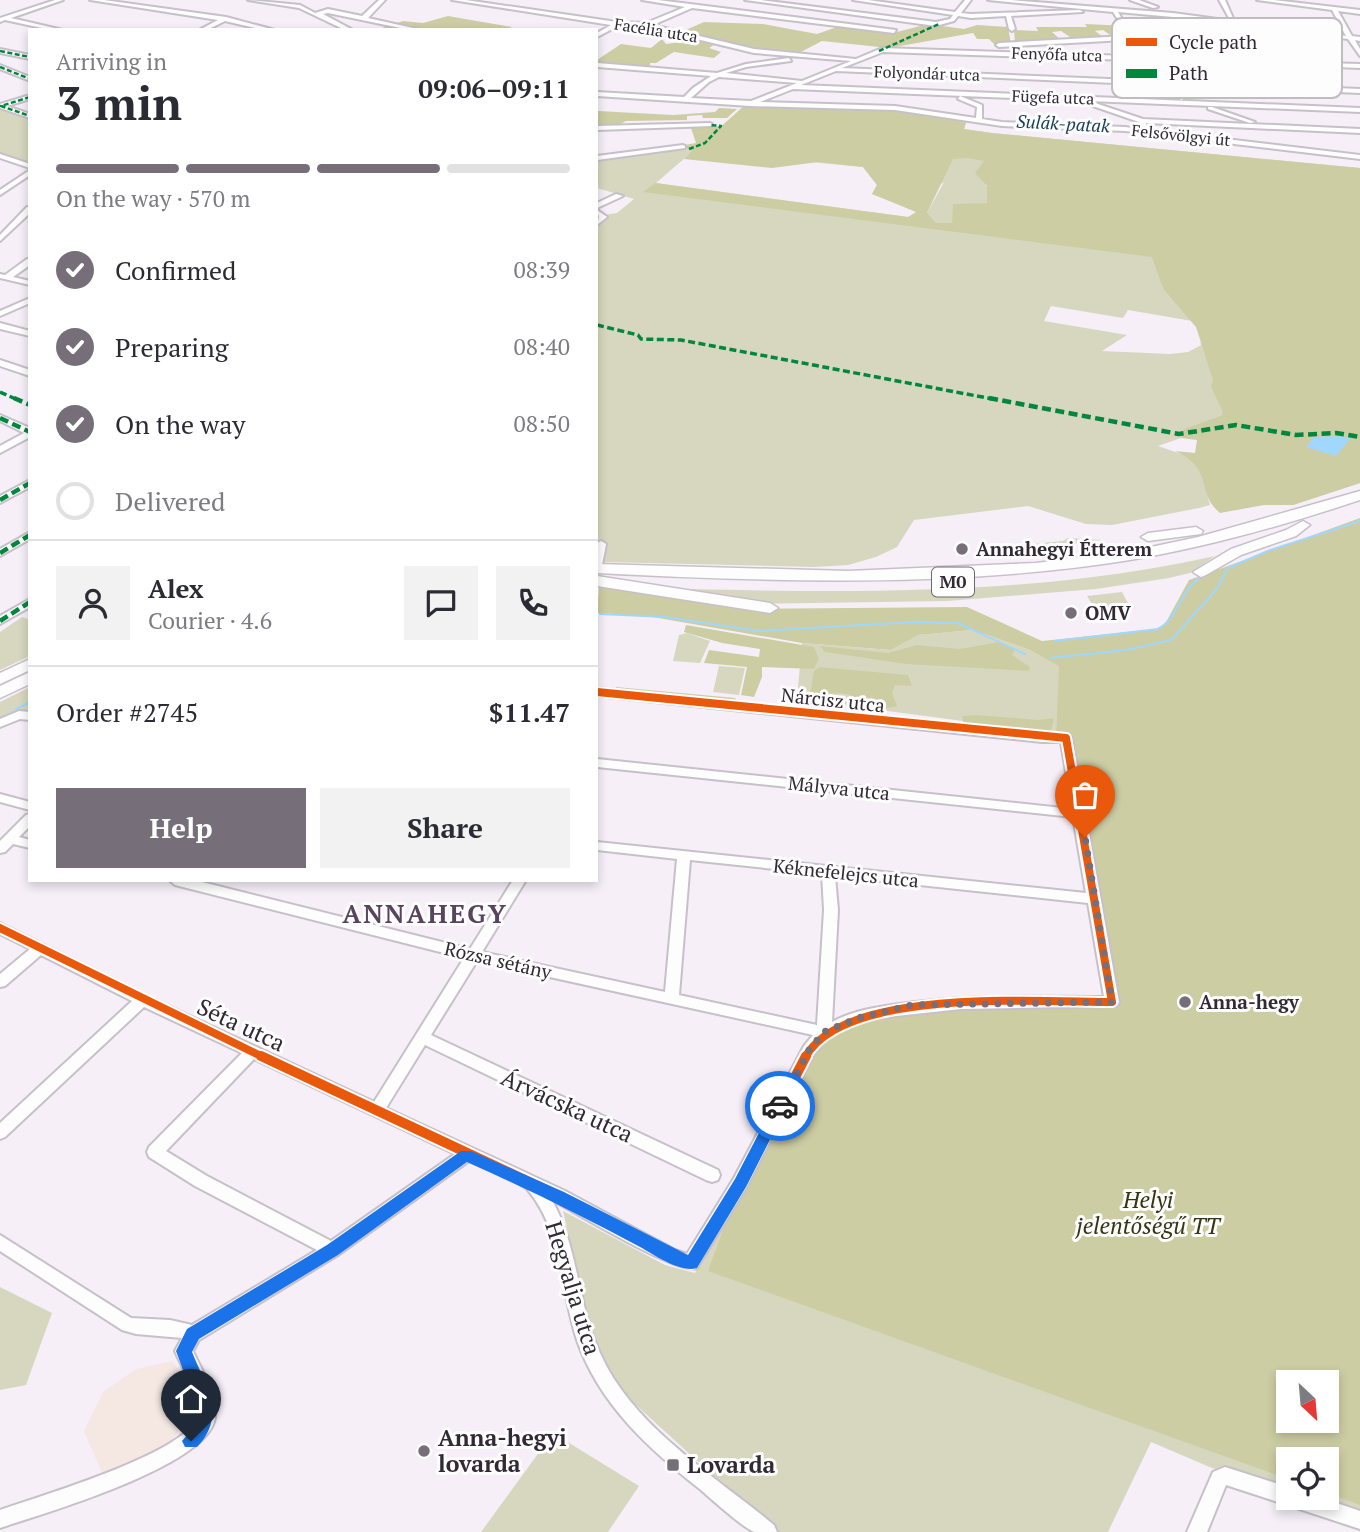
<!DOCTYPE html>
<meta charset="utf-8">
<style>
:root{--surface:#fff;--page:#f2f2f3;--text:#2b2b33;--muted:#7c7c81;--line:#e1e1e2;--accent:#766e79}
body{margin:0;font-family:"PT Serif",serif;background:var(--page);color:var(--text);height:100vh;display:flex;flex-direction:column;font-size:26px;white-space:nowrap}
*{box-sizing:border-box;margin:0}
p{font-size:23px;color:var(--muted)}
.icon{flex:none;width:38px;height:38px;fill:none;stroke:currentColor;stroke-width:2;stroke-linecap:round;stroke-linejoin:round}
.map{position:relative;flex:1;overflow:hidden}
.panel{position:absolute;left:28px;top:28px;width:570px;height:854px;display:flex;flex-direction:column;background:var(--surface);border-radius:0px;box-shadow:0 4px 10px #0003}
.panel>*{flex:none}
.needle{width:46px;rotate:154deg}
.fabs{position:absolute;left:1276px;top:1370px;display:grid;gap:14px}
.fabs a{display:grid;place-items:center;width:63px;height:63px;border-radius:0px;background:var(--surface);box-shadow:0 4px 10px #0003;font-size:35px}
.pin{position:absolute;display:grid;place-items:center;width:60px;height:60px;color:#fff;margin:-72px -30px;border-radius:50% 50% 50% 0;rotate:-45deg;box-shadow:0 0 7px #0007}
.pin .icon{rotate:45deg}
.courier{position:absolute;display:grid;place-items:center;width:70px;height:70px;margin:-35px;border:5px solid #1a73e8;border-radius:50%;background:#fff;color:#222;box-shadow:0 2px 9px #0007}
.overview em{font-style:normal;font-weight:700}
.overview div{display:flex;flex-direction:column-reverse}
.overview{display:flex;align-items:center;justify-content:space-between;height:119px;padding:0 28px}
h1{font-size:46px;font-weight:700;line-height:52px}
.bar{display:grid;grid-template-columns:repeat(4,1fr);gap:10px 7px;align-content:center;height:84px;padding:0 28px}
.bar i{height:9px;border-radius:5px;background:var(--line)}
.bar .on{background:var(--accent)}
.bar p{grid-column:span 4}
.line{display:flex;align-items:center;gap:18px;padding:0 28px;border-top:2px solid var(--line)}
.line div{flex:1}
.round{display:grid;place-items:center;flex:none;width:74px;height:74px;border-radius:0px;background:var(--page)}
ol{padding:0 28px;list-style:none}
li{display:flex;align-items:center;gap:21px;height:77px}
li p{margin-inline-start:auto}
li .icon{padding:7px;border-radius:50%;background:var(--accent);color:#fff;stroke-width:4}
li:last-child{color:var(--muted)}
li i{width:38px;height:38px;border:4px solid var(--line);border-radius:50%}
.primary-button{display:flex;gap:14px;margin-top:auto;padding:14px 28px}
.primary-button a{flex:1;height:80px;border-radius:0px;background:var(--accent);color:#fff;font-size:28px;font-weight:700;line-height:80px;text-align:center}
.primary-button a+a{background:var(--page);color:var(--text)}
.map>svg:first-child{display:block}
.commercial{fill:#f5e8e3}
.green{fill:#d7d7c0;fill-rule:evenodd}
.forest{fill:#cdcda4;fill-rule:evenodd}
.water{fill:#a1d7fd}
.lines{fill:none;stroke-linecap:round;stroke-linejoin:round}
.stream-far1{stroke:#a1d7fd;stroke-width:2}
.stream{stroke:#a1d7fd;stroke-width:2.5}
.minor-casing{stroke:#c7c0c9;stroke-width:4}
.highway-casing{stroke:#c7c0c9;stroke-width:3}
.minor{fill:#fefdfe;fill-rule:evenodd}
.highway{fill:#fefdfe;fill-rule:evenodd}
.quiet-far2{stroke:#00873e;stroke-width:2.5;stroke-dasharray:5 2.5;stroke-linecap:butt}
.quiet-far1{stroke:#00873e;stroke-width:3.5;stroke-dasharray:7 3.5;stroke-linecap:butt}
.quiet{stroke:#00873e;stroke-width:4.5;stroke-dasharray:9 4.5;stroke-linecap:butt}
.cycleway-far1-casing{stroke:#fdfdfd;stroke-width:12}
.cycleway-casing{stroke:#fdfdfd;stroke-width:14}
.cycleway-far1{stroke:#e8590c;stroke-width:8}
.cycleway{stroke:#e8590c;stroke-width:10}
.route{fill:#1a73e8}
.done{stroke:#766e79;stroke-width:7;stroke-dasharray:0 12.6}
.poi-dot{fill:#766e79;stroke:#fdfdfd;stroke-width:2.5}
.labels{text-anchor:middle;stroke-width:6;stroke-linejoin:round;paint-order:stroke}
.far-street-label{font-size:16px;fill:#312934;stroke:#fdfdfd}
.far-water-label{font-size:18px;font-style:italic;fill:#1d4055;stroke:#fdfdfd}
.shield{fill:#fdfdfd;stroke:#6e6970;stroke-width:2}
.shield-label{font-size:18px;font-weight:bold;fill:#312934}
.poi-label{font-size:19px;font-weight:bold;fill:#312934;stroke:#fdfdfd;text-anchor:start}
.street-label{font-size:19px;fill:#312934;stroke:#fdfdfd}
.near-street-label{font-size:23px;fill:#312934;stroke:#fdfdfd}
.near-park-label{font-size:23px;font-style:italic;fill:#353713;stroke:#fdfdfd}
.near-poi-label{font-size:23px;font-weight:bold;fill:#312934;stroke:#fdfdfd;text-anchor:start}
.district-label{font-size:26px;font-weight:bold;letter-spacing:2px;fill:#57455d;stroke:#fdfdfd}
.key{fill:#fdfdfd;stroke:#c0bdc1;stroke-width:2}
.key-label{font-size:19px;fill:#312934}
</style>
<div class="map">
<svg width="1360" height="1532" viewBox="0 0 1360 1532">
<rect width="100%" height="100%" fill="#f6eff8"/>
<!-- commercial -->
<polygon class="commercial" points="173,1361 195,1401 173,1440 139,1462 102,1473 84,1431 103,1392 136,1369"/>
<!-- green -->
<g class="green">
<path d="M744,106L891,111L966,122L964,129L992,133L1360,168L1154,259L1163,289L1192,321L1128,310L1123,318L1051,306L1044,321L1127,335L1102,351L1170,354L1188,352L1201,345L1200,342L1360,483L1293,505L1222,415L1185,429L1181,438L1158,446L1190,457L1199,467L1210,505L1199,508L1112,525L1086,524L1028,506L914,520L897,547L876,557L848,565L814,567L602,562L606,546H597V223L603,215L617,213L634,199L597,188V157L678,147L693,151ZM693,151L863,167L877,185L872,194L909,207L944,182L927,213L908,217L656,183ZM982,178L1019,210L952,220L954,215L976,204L987,203V187Z"/>
<polygon points="0,107 30,117 30,164 0,155"/>
<path d="M1360,528V1511L1314,1498H1326V1460H1288V1490L1212,1468L1151,1442L1108,1532H775L613,1384L592,1337L563,1211L665,1265L695,1273L814,1051L1113,1004L1068,735L797,699L802,643L891,650L917,635L973,630L1030,650L1057,664L1118,660ZM1288,1382H1326V1421H1288Z"/>
<polygon points="1068,538 1102,540 1015,552 1001,547 1063,541"/>
<path d="M1215,556L1190,573L1169,578L1096,589L948,601L753,604L685,589C863,593 1040,595 1215,556Z"/>
<polygon points="1122,592 1130,607 1136,608 1098,614 1087,596"/>
<polygon points="22,617 30,620 30,656 0,670 0,632"/>
<polygon points="687,633 710,641 700,663 673,661 679,635"/>
<polygon points="719,666 745,668 739,695 713,692"/>
<polygon points="30,687 30,708 0,723 0,702"/>
<polygon points="0,1287 52,1313 26,1385 0,1390"/>
<polygon points="553,1433 639,1486 608,1532 481,1532"/>
</g>
<!-- forest -->
<g class="forest">
<polygon points="448,16 512,27 506,30 376,30 403,21 423,23"/>
<polygon points="1126,19 1206,26 1113,37 1103,30 1095,31 1103,37 1073,39 1061,31 1052,32 1061,40 1015,43 1014,30 1038,31 1036,27 1087,27 1085,24 1128,26"/>
<polygon points="704,22 763,24 817,34 837,27 893,33 928,24 964,29 977,25 1008,27 1011,44 994,44 989,39 977,39 973,33 889,48 822,41 799,53 752,49 733,43 725,48 714,45 709,48 721,52 714,58 674,52 656,63 650,63 650,68 597,64 597,60 621,44 651,48 662,39 666,44 688,41 679,33"/>
<path d="M744,106L891,111L966,122L964,129L992,133L1360,168V483L1293,505H1264L1220,513C1194,491 1215,469 1175,451L1195,453L1197,440L1181,438L1184,429L1222,415L1223,412L1211,387L1213,380L1196,327L1163,289L1152,257L643,192L655,183L908,217L916,212L872,194L877,185L863,167L818,162L772,168L684,159L692,151L679,146L696,143L691,128L722,126ZM967,158L984,161L975,173L987,186V203L953,204L952,223H936L927,213L953,159Z"/>
<polygon points="719,108 737,109 727,118 703,118 702,115 687,116 687,120 626,121 616,126 597,126 598,111 673,115 715,112"/>
<path d="M1360,518V1505L1327,1493L1326,1460H1288V1479L708,1271L740,1183L824,1032L912,1005L1112,1002L1066,738H1056L1059,666L1030,650L973,630L918,635L891,650L802,643L647,616L597,613L599,588L641,590L745,609L967,607L1042,641L1156,629L1165,624L1189,580ZM1288,1382H1326V1421H1288Z"/>
<polygon points="686,625 814,647 819,659 814,669 762,667 762,677 754,697 741,695 747,667 704,663 709,650 759,657 760,649 722,643 684,632"/>
<polygon points="999,642 1015,650 1012,655 1030,667 1029,671 906,664 825,652 820,646 888,653 917,645 960,649"/>
<path d="M819,667L908,675L912,686L895,685L892,693L897,706C880,712 865,700 850,695C839,691 822,695 810,694L814,671Z"/>
<polygon points="616,687 735,698 737,701 735,704 615,692"/>
<polygon points="977,715 1039,720 1054,718 1050,735 964,725 962,716"/>
</g>
<!-- water -->
<polygon class="water" points="1338,436 1351,438 1336,456 1306,447 1314,437"/>
<g class="lines">
<!-- stream-far1 -->
<g class="stream-far1">
<polyline points="249,23 259,26"/>
<polyline points="261,26 276,30"/>
<polyline points="1215,31 1307,34"/>
<polyline points="1127,127 1142,128"/>
<polyline points="1148,129 1275,145"/>
<polyline points="1284,146 1318,150"/>
<polyline points="600,614 665,617 759,631 914,622 958,623 1025,654"/>
<path d="M1055,641L1158,629C1179,618 1181,586 1203,576"/>
<polyline points="1050,658 1126,650 1171,640 1216,590 1228,568 1270,550 1360,521"/>
</g>
<!-- stream -->
<polyline class="stream" points="16,709 30,702"/>
<!-- minor casing -->
<g class="minor-casing">
<g id="minor">
<polygon points="55,0 63,0 11,18 63,30 51,30 5,20 0,22 0,18"/>
<polygon points="90,0 104,0 226,17 275,30 264,30 225,21 207,30 199,30 218,20"/>
<polygon points="248,0 300,5 315,13 328,9 362,16 379,0 385,0 368,18 422,30 410,30 328,13 323,14 353,30 345,30 299,8"/>
<path d="M452,0H466L617,22L646,23L685,7L642,0H658L896,30L894,33L692,8L653,25L754,49L856,59L882,48L1129,56L1126,42L1129,40L1132,42L1135,57L1249,60L1242,44L1233,34L999,47L996,45L999,43L1235,30L1246,42L1308,34L1310,37L1248,45L1255,61L1360,64V68L1256,64L1264,85L1360,89V93L1151,84L1184,97L1182,100L1138,84L836,71L801,85L1360,108V112L793,89L760,102L895,106L976,118L977,107L958,99L960,96L982,105V119L1002,122L1125,127L1360,155V159L1125,131L1002,126L895,110L750,106L597,96V92L684,97L693,88L711,76L597,67V63L717,73L746,64L789,58L791,61L746,67L726,73L802,81L851,61L754,53L647,27L618,26L597,37V33L611,25ZM883,52L1129,60L1133,80L842,68ZM1135,60L1250,64L1258,85L1140,80ZM719,77L797,83L751,101L691,98L709,82Z"/>
<polygon points="745,0 761,0 936,22 950,19 953,15 853,0 868,0 955,12 965,0 971,0 961,13 971,14 1080,10 1083,12 1011,16 1015,29 1012,31 1009,29 1006,16 971,18 958,16 954,21 936,26"/>
<polygon points="988,0 1011,0 1173,13 1346,36 1332,10 1257,0 1274,0 1360,10 1360,14 1338,11 1352,36 1360,37 1360,41 1355,40 1360,49 1360,56 1348,39 1173,17 1118,12 1128,29 1125,31 1113,12"/>
<polygon points="1130,0 1139,0 1158,7 1153,8"/>
<polygon points="1219,0 1225,0 1233,18 1229,18"/>
<polygon points="0,49 30,55 30,59 0,53"/>
<polygon points="0,65 30,77 30,81 0,69"/>
<polygon points="30,95 30,99 7,106 30,114 30,118 0,108 0,104"/>
<polygon points="1089,101 1143,119 1360,129 1360,133 1146,123 1147,127 1144,129 1142,128 1139,122 1087,104 1087,102"/>
<polygon points="1208,107 1212,107 1255,122 1250,123 1208,109"/>
<polygon points="710,123 712,124 712,126 597,130 597,126"/>
<polygon points="683,145 685,146 685,148 597,160 597,156"/>
<polygon points="0,154 30,164 30,168 0,158"/>
<polygon points="30,170 30,175 0,195 0,190"/>
<polygon points="616,194 623,196 597,208 597,203"/>
<polygon points="27,207 30,207 30,213 0,241 0,235"/>
<polygon points="597,210 607,217 597,225 599,217"/>
<polygon points="27,259 30,259 30,265 13,277 30,281 30,285 0,278 0,274 5,275"/>
<polygon points="30,298 30,303 0,316 0,311"/>
<polygon points="0,323 30,331 30,336 0,329"/>
<polygon points="0,360 30,370 30,376 0,366"/>
<polygon points="0,415 30,428 30,437 0,453 0,446 24,433 0,421"/>
<polygon points="30,480 30,487 0,503 0,496"/>
<polygon points="30,532 30,539 0,556 0,549"/>
<polygon points="601,541 606,544 602,565 597,568 597,543"/>
<polygon points="30,599 30,607 0,624 0,616"/>
<path d="M597,688L1042,734H1066L1072,738L1085,811L1087,814L1086,816L1119,1002L1117,1006L961,1009L878,1018L850,1025L828,1038L814,1054L746,1188L697,1268C678,1275 575,1212 552,1200C579,1249 577,1304 600,1353C632,1426 715,1476 774,1525L777,1532C770,1532 762,1532 755,1532C747,1531 710,1498 701,1490C649,1449 599,1404 577,1340C560,1290 563,1231 527,1189C520,1181 481,1167 469,1161L338,1255L199,1340L193,1351C202,1372 221,1399 214,1422C200,1468 45,1513 0,1528V1510C37,1497 187,1453 197,1417C202,1399 182,1368 175,1351L182,1338L136,1334L122,1330L0,1251V1235L131,1318L170,1320L192,1325L317,1250L195,1186L149,1157L147,1152L149,1147L242,1053L144,1007L5,1137L0,1139V1123L132,1001L41,955L5,986L0,987V974L30,949L0,934V923L147,996L374,1102L464,958L175,885L169,880H194L470,949L513,880H526L482,952L665,992L677,859L597,850V842L1086,893L1073,817L597,767V759L1072,809L1061,742H1042L597,696ZM690,860L822,874L824,910L817,1025L679,995ZM835,876L1088,903L1104,997C1036,997 967,994 899,1004C876,1007 852,1011 832,1022L838,910ZM477,961L813,1035L804,1046L734,1178L687,1254L675,1250L565,1191L386,1108L425,1045L706,1180L712,1182L718,1180L720,1175L718,1170L431,1035ZM254,1059L455,1154L331,1241L207,1176L166,1151Z"/>
<polygon points="19,711 30,712 30,720 20,719 0,727 0,719"/>
<polygon points="0,794 30,802 30,810 0,802"/>
<polygon points="30,814 30,826 19,837 30,840 30,848 13,844 5,852 0,853 0,841 26,815"/>
<polygon points="1225,1467 1288,1487 1288,1498 1322,1498 1360,1511 1360,1529 1226,1485 1207,1532 1187,1532 1213,1472"/>
</g>
</g>
<!-- highway casing -->
<g class="highway-casing">
<g id="highway">
<path d="M1360,491V500C1285,525 1208,547 1130,560C954,588 774,582 597,573V564L848,571L1036,563L1132,551L1198,537Z"/>
<polygon points="1303,521 1310,525 1296,536 1241,555 1206,575 1201,577 1193,572 1231,549 1286,530"/>
<polygon points="1196,527 1203,531 1201,534 1148,541 1141,537 1148,533"/>
<polygon points="597,576 770,603 778,608 770,613 597,586"/>
<polygon points="30,659 30,670 0,684 0,673"/>
<polygon points="30,672 30,684 0,698 0,686"/>
</g>
</g>
<!-- minor -->
<use href="#minor" class="minor"/>
<!-- highway -->
<use href="#highway" class="highway"/>
<!-- quiet-far2 -->
<g class="quiet-far2">
<polyline points="1231,17 1231,21"/>
<polyline points="0,51 30,57"/>
<polyline points="879,51 939,24"/>
<polyline points="0,67 30,79"/>
<polyline points="30,97 1,106 30,116"/>
<polyline points="689,149 705,143 721,126 710,125"/>
</g>
<!-- quiet-far1 -->
<g class="quiet-far1">
<polyline points="597,325 638,335 641,339 681,340 998,400"/>
<polyline points="0,392 18,400"/>
</g>
<!-- quiet -->
<g class="quiet">
<polyline points="14,398 30,405"/>
<polyline points="989,398 1179,434 1236,425 1296,435 1336,433 1360,437"/>
<polyline points="0,418 30,432"/>
<polyline points="0,500 30,483"/>
<polyline points="0,553 30,535"/>
<polyline points="0,621 30,602"/>
</g>
<!-- cycleway-far1 casing -->
<g class="cycleway-far1-casing">
<g id="cycleway-far1">
<path d="M597,692L1066,738L1112,1002C1040,1002 842,987 805,1058"/>
<polyline points="0,928 265,1058"/>
</g>
</g>
<!-- cycleway casing -->
<g class="cycleway-casing">
<polyline id="cycleway" points="261,1056 559,1196 669,1255 691,1263 740,1183 806,1056"/>
</g>
<!-- cycleway-far1 -->
<use href="#cycleway-far1" class="cycleway-far1"/>
<!-- cycleway -->
<use href="#cycleway" class="cycleway"/>
</g>
<!-- route -->
<path class="route" d="M780,1100L787,1106L746,1187L697,1268C681,1273 656,1256 642,1248C585,1217 527,1189 467,1162L338,1255L199,1339L192,1352C206,1386 227,1416 197,1447H185L182,1441L193,1428L198,1410L176,1351L187,1329L327,1245L461,1151H471L564,1192L688,1255L735,1179L775,1102Z"/>
<g class="lines">
<!-- done -->
<polyline class="done" points="780,1106 809,1050 824,1032 858,1018 912,1005 1112,1002 1085,837"/>
</g>
<!-- markers -->
<g class="poi-dot">
<circle cx="962" cy="549" r="7"/>
<circle cx="1071" cy="613" r="7"/>
<circle cx="1185" cy="1002" r="7"/>
<circle cx="424" cy="1451" r="7"/>
<rect x="666" y="1458" width="14" height="14" rx="3.5"/>
</g>
<g class="labels">
<!-- far-street labels -->
<g class="far-street-label">
<text transform="translate(656 30) rotate(9)" y="6">Facélia utca</text>
<text transform="translate(1057 54) rotate(2)" y="6">Fenyőfa utca</text>
<text transform="translate(927 73) rotate(2)" y="6">Folyondár utca</text>
<text transform="translate(1053 97) rotate(2)" y="6">Fügefa utca</text>
<text transform="translate(1181 135) rotate(6)" y="6">Felsővölgyi út</text>
</g>
<!-- far-water labels -->
<g class="far-water-label">
<text transform="translate(1063 124) rotate(3)" y="6">Sulák-patak</text>
</g>
<!-- shield labels -->
<rect class="shield" x="932" y="567.5" width="42" height="29" rx="5"/>
<g class="shield-label">
<text x="953" y="588">M0</text>
</g>
<!-- poi labels -->
<g class="poi-label">
<text x="976" y="556">Annahegyi Étterem</text>
<text x="1085" y="620">OMV</text>
<text x="1199" y="1009">Anna-hegy</text>
</g>
<!-- street labels -->
<g class="street-label">
<text transform="translate(833 700) rotate(6)" y="7">Nárcisz utca</text>
<text transform="translate(839 788) rotate(6)" y="7">Mályva utca</text>
<text transform="translate(846 873) rotate(6)" y="7">Kéknefelejcs utca</text>
<text transform="translate(498 960) rotate(13)" y="7">Rózsa sétány</text>
</g>
<!-- near-street labels -->
<g class="near-street-label">
<text transform="translate(241 1025) rotate(25)" y="8">Séta utca</text>
<text transform="translate(567 1106) rotate(25)" y="8">Árvácska utca</text>
<text transform="translate(573 1288) rotate(73)" y="8">Hegyalja utca</text>
</g>
<!-- near-park labels -->
<g class="near-park-label">
<text x="1148" y="1208">Helyi<tspan x="1148" dy="26">jelentőségű TT</tspan></text>
</g>
<!-- near-poi labels -->
<g class="near-poi-label">
<text x="438" y="1446">Anna-hegyi<tspan x="438" dy="26">lovarda</tspan></text>
<text x="687" y="1473">Lovarda</text>
</g>
<!-- district labels -->
<g class="district-label">
<text x="425" y="923">ANNAHEGY</text>
</g>
</g>
<!-- legend -->
<rect x="1112" y="18" width="230" height="80" rx="10" class="key"/>
<rect x="1126" y="38" width="31" height="8" fill="#e8590c"/>
<rect x="1126" y="69" width="31" height="9" fill="#00873e"/>
<g class="key-label">
<text x="1169" y="49">Cycle path</text>
<text x="1169" y="80">Path</text>
</g>
</svg>
<div class="fabs">
<a><svg class="needle" viewBox="-14 -14 28 28"><path d="M0-13l5 13h-10z" fill="#e53935"/><path d="M0 13l5-13h-10z" fill="#7c7c81"/></svg></a>
<a><svg class="icon" aria-label="locate" viewBox="0 0 24 24"><circle cx="12" cy="12" r="6"/><path d="M12 2v4M12 18v4M2 12h4M18 12h4"/></svg></a>
</div>
<div class="pin" style="left:1085px;top:837px;background:#ea580c"><svg class="icon" aria-label="bag" viewBox="0 0 24 24"><path d="M5 8h14l-1 12H6zM9 8a3 3 0 0 1 6 0"/></svg></div>
<div class="pin" style="left:191px;top:1441px;background:#1f2937"><svg class="icon" aria-label="home" viewBox="0 0 24 24"><path d="M3 11l9-7 9 7M6 9v11h12V9"/></svg></div>
<div class="courier" style="left:780px;top:1106px"><svg class="icon" aria-label="car" viewBox="0 0 24 24"><path d="M5 17H2v-5l4-1 3-4h7l3 4 3 1v5h-3M9 17h6M6 11h13"/><circle cx="7" cy="17" r="2"/><circle cx="17" cy="17" r="2"/></svg></div>
<section class="panel">
<div class="overview"><div><h1>3 min</h1><p>Arriving in</p></div><em>09:06–09:11</em></div>
<div class="bar"><i class="on"></i><i class="on"></i><i class="on"></i><i></i><p>On the way · 570 m</p></div>
<ol>
<li><svg class="icon" aria-label="check" viewBox="0 0 24 24"><path d="M5 12l5 5 9-10"/></svg>Confirmed<p>08:39</p></li>
<li><svg class="icon" aria-label="check" viewBox="0 0 24 24"><path d="M5 12l5 5 9-10"/></svg>Preparing<p>08:40</p></li>
<li><svg class="icon" aria-label="check" viewBox="0 0 24 24"><path d="M5 12l5 5 9-10"/></svg>On the way<p>08:50</p></li>
<li><i></i>Delivered</li>
</ol>
<div class="line" style="height:126px"><a class="round"><svg class="icon" aria-label="person" viewBox="0 0 24 24"><circle cx="12" cy="8" r="4"/><path d="M4 21q1-7 8-7t8 7"/></svg></a><div><b>Alex</b><p>Courier · 4.6</p></div><a class="round"><svg class="icon" aria-label="chat" viewBox="0 0 24 24"><path d="M4 5h16v11H9l-5 4z"/></svg></a><a class="round"><svg class="icon" aria-label="phone" viewBox="0 0 24 24"><path d="M5 4h4l2 5-3 2q2 4 5 5l2-3 5 2v4C11 20 4 13 5 4z"/></svg></a></div>
<div class="line" style="height:91px"><div>Order #2745</div><b>$11.47</b></div>
<div class="primary-button"><a>Help</a><a>Share</a></div>
</section>
</div>
